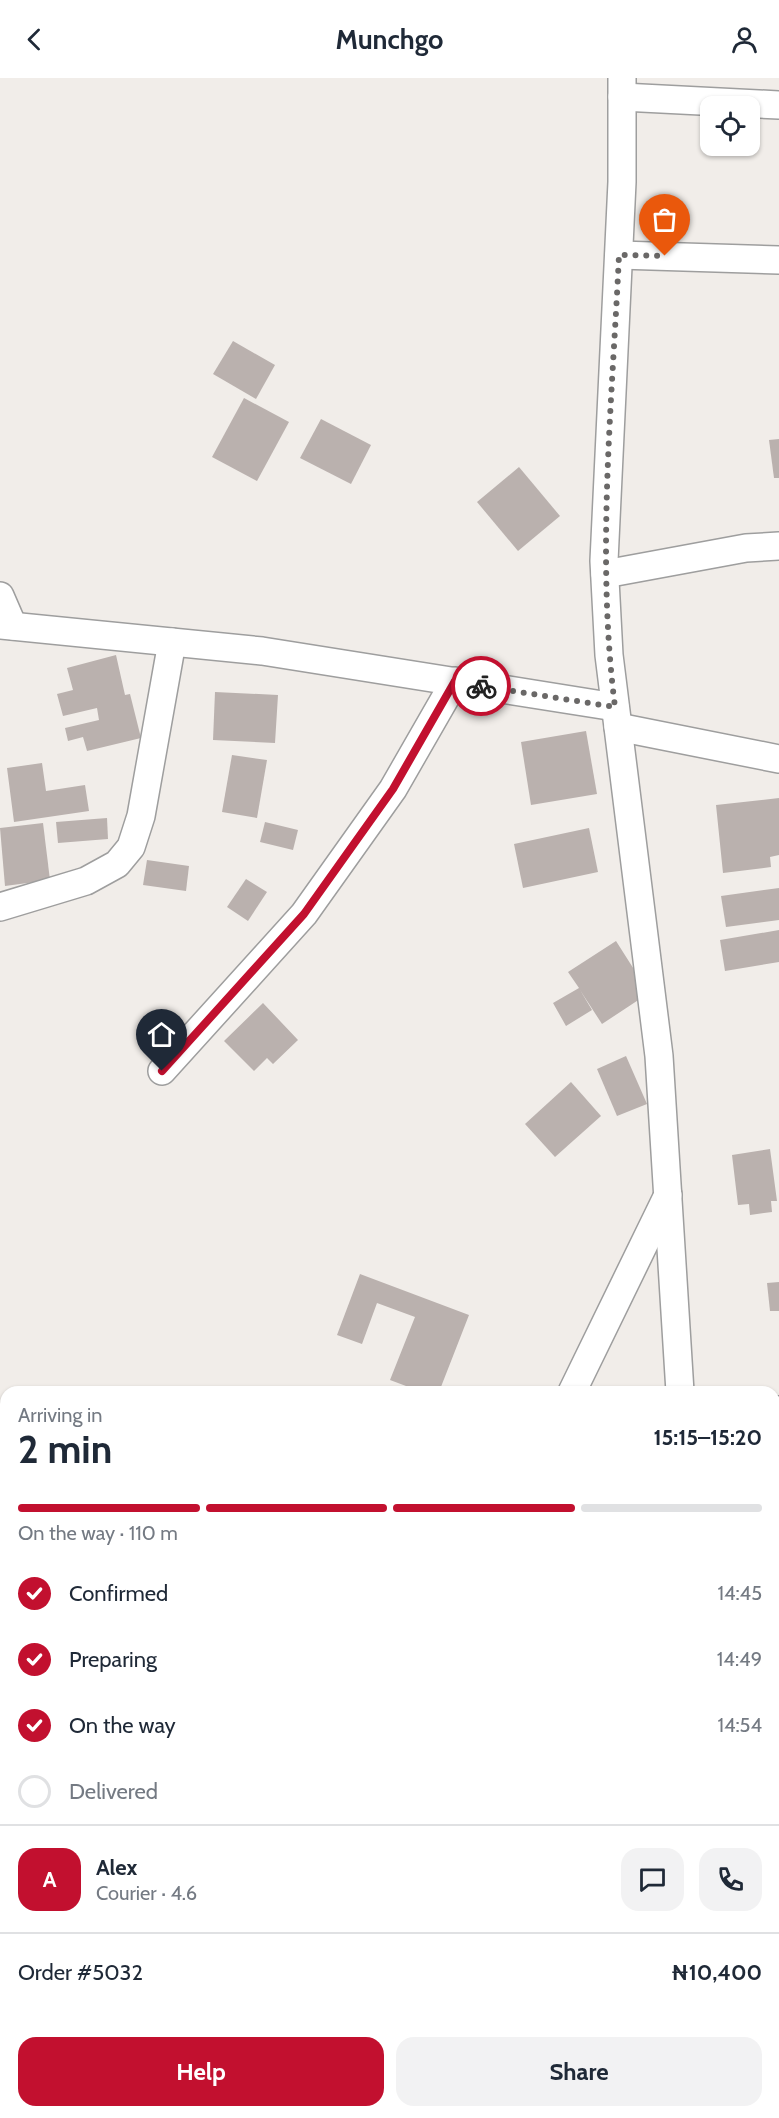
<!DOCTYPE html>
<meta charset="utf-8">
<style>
:root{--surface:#fff;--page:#f2f2f3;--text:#1f2937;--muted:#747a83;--line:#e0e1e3;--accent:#c2102f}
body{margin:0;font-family:Cabin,sans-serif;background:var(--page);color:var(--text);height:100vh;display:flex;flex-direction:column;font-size:22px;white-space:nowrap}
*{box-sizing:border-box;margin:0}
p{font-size:20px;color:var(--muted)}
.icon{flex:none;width:33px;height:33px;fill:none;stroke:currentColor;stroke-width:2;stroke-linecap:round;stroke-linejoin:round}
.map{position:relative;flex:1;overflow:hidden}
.sheet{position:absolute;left:0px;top:1308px;width:780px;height:732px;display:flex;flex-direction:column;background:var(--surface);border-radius:18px 18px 0 0;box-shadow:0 2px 4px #0004}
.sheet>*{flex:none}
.fabs{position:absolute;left:700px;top:18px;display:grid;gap:12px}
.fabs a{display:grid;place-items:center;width:60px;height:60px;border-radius:12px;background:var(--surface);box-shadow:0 2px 4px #0004;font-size:30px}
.pin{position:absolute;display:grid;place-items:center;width:51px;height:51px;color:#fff;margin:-62px -26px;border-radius:50% 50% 50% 0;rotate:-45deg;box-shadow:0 0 6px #0007}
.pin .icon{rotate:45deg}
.courier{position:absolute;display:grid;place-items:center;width:60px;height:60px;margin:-30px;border:4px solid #c2102f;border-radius:50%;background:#fff;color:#222;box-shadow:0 2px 8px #0007}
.overview em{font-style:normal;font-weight:800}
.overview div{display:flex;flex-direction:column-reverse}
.overview{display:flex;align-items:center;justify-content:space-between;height:102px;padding:0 18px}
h1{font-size:39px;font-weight:800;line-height:45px}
.bar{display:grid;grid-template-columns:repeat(4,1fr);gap:9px 6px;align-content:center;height:72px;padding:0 18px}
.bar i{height:8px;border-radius:4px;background:var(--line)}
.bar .on{background:var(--accent)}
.bar p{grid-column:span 4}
.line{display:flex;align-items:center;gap:15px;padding:0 18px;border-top:2px solid var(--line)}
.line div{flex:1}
.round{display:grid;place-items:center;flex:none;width:63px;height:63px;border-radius:18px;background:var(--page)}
ol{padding:0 18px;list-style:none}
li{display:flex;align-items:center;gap:18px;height:66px}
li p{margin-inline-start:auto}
li .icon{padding:6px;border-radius:50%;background:var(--accent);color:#fff;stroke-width:4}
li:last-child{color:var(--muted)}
li i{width:33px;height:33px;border:3px solid var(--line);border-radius:50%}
.action{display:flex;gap:12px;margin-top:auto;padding:12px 18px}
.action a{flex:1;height:69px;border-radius:18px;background:var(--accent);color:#fff;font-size:24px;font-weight:800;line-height:69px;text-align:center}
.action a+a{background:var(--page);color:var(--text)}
header{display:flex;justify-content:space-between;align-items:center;height:78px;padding:0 18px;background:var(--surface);font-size:27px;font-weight:800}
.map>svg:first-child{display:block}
.building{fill:#bab1ae}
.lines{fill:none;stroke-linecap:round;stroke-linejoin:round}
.minor-casing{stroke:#9e9e9e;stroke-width:30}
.minor{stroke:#fff;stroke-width:27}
.done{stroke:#6a6867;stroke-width:6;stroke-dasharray:0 10.8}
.route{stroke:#c2102f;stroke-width:8}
</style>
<header><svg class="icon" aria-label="back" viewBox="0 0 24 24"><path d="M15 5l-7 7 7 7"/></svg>Munchgo<svg class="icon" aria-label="person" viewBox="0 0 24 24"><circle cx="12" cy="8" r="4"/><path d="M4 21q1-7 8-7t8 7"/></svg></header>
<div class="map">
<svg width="779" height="2040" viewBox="0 0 779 2040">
<rect width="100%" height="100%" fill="#f1ede9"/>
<!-- building -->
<g class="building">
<polygon points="233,263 275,287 256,321 213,296"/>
<polygon points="244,320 289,344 257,403 212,379"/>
<polygon points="321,341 371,367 351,406 300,380"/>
<polygon points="779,361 779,400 774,400 769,362"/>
<polygon points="519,389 560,438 518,473 477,424"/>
<polygon points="116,577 125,617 130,616 141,660 87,673 83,659 68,663 65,650 99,642 97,630 63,638 57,616 73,612 67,590"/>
<polygon points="215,614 278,617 275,665 213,662"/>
<polygon points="586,653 597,716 531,727 521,664"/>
<polygon points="232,677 267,682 257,740 222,734"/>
<polygon points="42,685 46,713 85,707 89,733 14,744 7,690"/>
<polygon points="779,720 779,777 770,779 771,789 723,795 716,727"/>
<polygon points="107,740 108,761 58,765 56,744"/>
<polygon points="265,744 298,752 293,772 260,764"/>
<polygon points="43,745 50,802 5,808 0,750"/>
<polygon points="589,750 598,794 523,810 514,766"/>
<polygon points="147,782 189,788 186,813 143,807"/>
<polygon points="246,801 267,814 248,843 227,829"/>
<polygon points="779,810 779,842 726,849 721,818"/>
<polygon points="779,852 779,884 725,893 720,862"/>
<polygon points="616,863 649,915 602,946 580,912 592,932 566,948 553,925 579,910 568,894"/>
<polygon points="263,925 298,962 273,986 267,980 254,993 224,963"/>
<polygon points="626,978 647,1026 617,1038 597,991"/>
<polygon points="571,1004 601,1038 555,1079 525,1046"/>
<polygon points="770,1071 777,1123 771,1123 772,1134 750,1137 749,1126 738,1127 732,1077"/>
<polygon points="360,1196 469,1237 439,1314 422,1314 390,1302 415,1239 377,1225 362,1266 337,1257"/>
<polygon points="779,1204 779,1233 770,1233 767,1205"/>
<polygon points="774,1399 779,1399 779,1450 774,1451"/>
<polygon points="774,1979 779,1979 779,2031 774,2030"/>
<polygon points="491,2034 528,2034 541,2040 488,2040"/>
</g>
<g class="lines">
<!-- minor casing -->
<g class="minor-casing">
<g id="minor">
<polyline points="622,0 622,104 604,483 609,577 659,978 680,1314"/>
<polyline points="622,19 779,27"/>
<polyline points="619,177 779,182"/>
<polyline points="605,496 746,470 779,468"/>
<polyline points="0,518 13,548"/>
<polyline points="0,547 262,573 615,629"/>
<polyline points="618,649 779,681"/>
<polyline points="0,829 86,803 117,786 131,769 141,738 172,564"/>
<polyline points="162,993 304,836 393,711 455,603"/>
<polyline points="572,1314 668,1117"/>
<polyline points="774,1332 779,1332"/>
<polyline points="0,1723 6,1721"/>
<polyline points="774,1904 779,1912"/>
<polyline points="167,2040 169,2034"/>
</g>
</g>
<!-- minor -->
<use href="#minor" class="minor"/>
</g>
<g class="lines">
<!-- done -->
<path class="done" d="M481,608L615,629C596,479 612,327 619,177L665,178"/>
<!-- route -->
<polyline class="route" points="162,993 304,836 393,711 455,603 481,608"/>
</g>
</svg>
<div class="fabs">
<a><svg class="icon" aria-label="locate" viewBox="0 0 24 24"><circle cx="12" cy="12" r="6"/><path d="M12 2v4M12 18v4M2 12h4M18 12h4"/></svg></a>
</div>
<div class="pin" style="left:665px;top:178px;background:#ea580c"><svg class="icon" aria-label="bag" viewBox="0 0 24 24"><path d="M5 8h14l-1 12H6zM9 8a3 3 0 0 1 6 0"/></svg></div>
<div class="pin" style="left:162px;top:993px;background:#1f2937"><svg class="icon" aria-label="home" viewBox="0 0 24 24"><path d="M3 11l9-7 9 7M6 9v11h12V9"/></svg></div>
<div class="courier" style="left:481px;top:608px"><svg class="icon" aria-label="bike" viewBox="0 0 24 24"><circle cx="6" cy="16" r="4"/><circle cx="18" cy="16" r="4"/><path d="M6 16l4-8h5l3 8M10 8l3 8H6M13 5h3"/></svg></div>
<section class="sheet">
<div class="overview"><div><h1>2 min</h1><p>Arriving in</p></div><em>15:15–15:20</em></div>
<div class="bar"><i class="on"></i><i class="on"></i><i class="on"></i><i></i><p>On the way · 110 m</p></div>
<ol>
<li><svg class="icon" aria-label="check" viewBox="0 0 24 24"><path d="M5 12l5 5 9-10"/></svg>Confirmed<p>14:45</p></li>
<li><svg class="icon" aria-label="check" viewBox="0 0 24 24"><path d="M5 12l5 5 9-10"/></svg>Preparing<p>14:49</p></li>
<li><svg class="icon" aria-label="check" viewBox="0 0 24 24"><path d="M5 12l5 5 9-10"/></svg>On the way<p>14:54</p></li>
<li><i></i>Delivered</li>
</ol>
<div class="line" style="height:108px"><b class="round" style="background:var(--accent);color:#fff">A</b><div><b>Alex</b><p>Courier · 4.6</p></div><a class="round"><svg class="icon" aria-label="chat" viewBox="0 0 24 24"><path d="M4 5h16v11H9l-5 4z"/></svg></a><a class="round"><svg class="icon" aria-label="phone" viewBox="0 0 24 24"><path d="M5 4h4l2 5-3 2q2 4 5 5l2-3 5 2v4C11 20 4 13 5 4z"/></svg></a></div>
<div class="line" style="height:78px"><div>Order #5032</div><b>₦10,400</b></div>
<div class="action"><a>Help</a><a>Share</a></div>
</section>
</div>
